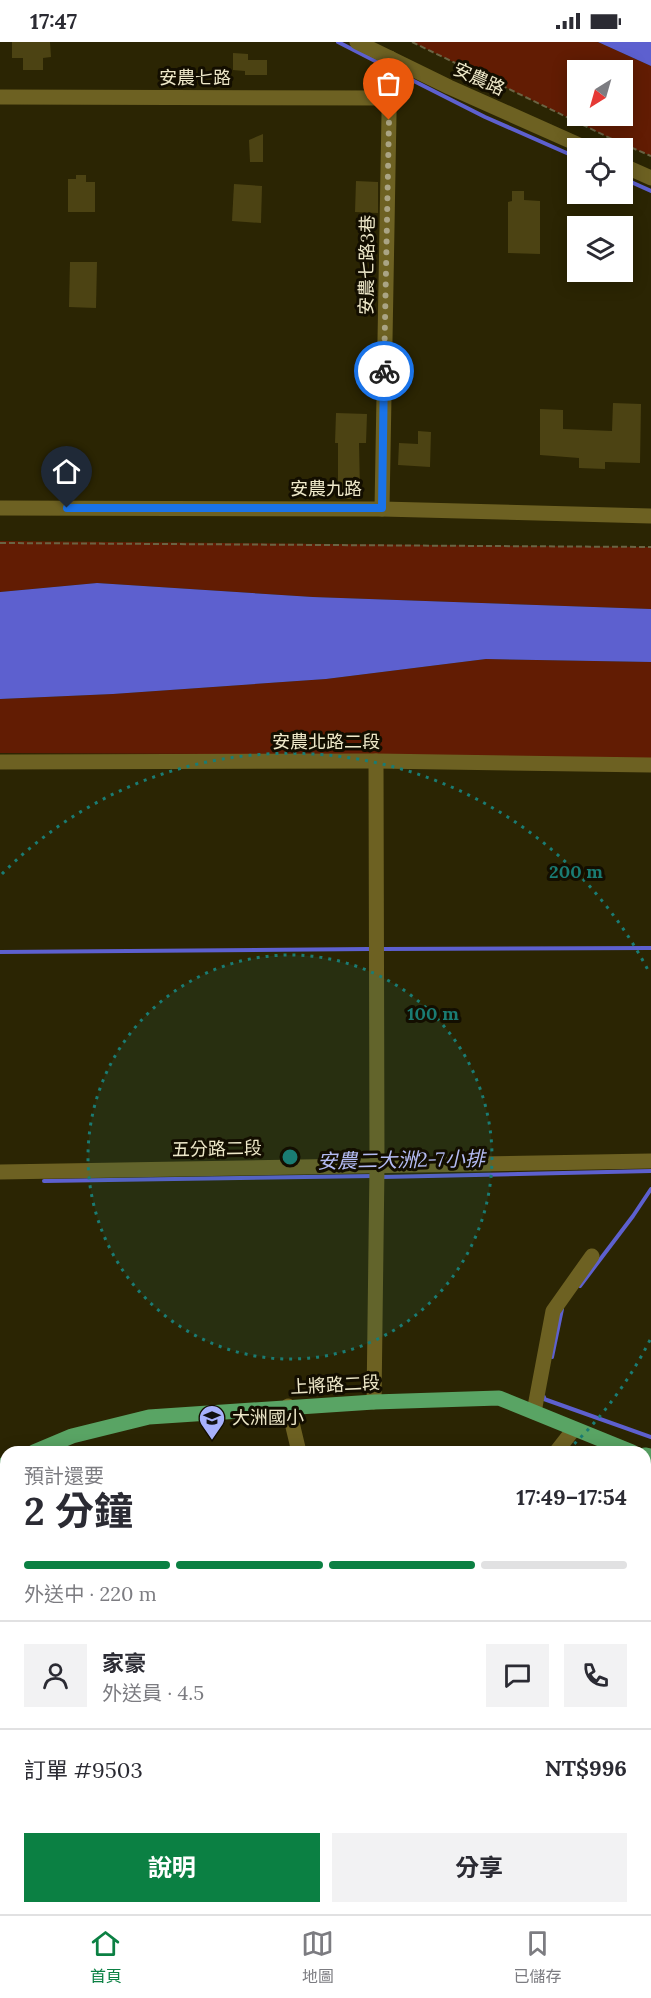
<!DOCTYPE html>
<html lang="zh-TW">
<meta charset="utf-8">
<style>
:root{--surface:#fff;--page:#f2f2f3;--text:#2b2b33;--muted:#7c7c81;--line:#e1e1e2;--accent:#0b8043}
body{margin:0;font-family:Lora,"Noto Sans TC",serif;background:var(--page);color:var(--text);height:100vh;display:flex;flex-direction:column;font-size:22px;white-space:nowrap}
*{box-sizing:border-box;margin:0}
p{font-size:20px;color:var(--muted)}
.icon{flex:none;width:33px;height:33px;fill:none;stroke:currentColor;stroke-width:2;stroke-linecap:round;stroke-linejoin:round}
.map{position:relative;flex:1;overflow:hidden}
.sheet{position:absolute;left:0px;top:1404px;width:651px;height:468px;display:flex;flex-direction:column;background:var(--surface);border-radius:18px 18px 0 0;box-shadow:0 3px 15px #0003}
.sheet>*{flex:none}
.needle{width:39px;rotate:217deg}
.fabs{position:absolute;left:567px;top:18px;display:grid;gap:12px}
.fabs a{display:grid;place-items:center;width:66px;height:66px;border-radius:0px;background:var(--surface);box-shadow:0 3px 15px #0003;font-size:30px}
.pin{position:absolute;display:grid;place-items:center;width:51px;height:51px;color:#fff;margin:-62px -26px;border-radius:50% 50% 50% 0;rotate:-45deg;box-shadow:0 0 6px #0007}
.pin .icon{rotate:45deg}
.courier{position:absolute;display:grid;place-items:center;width:60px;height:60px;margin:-30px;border:4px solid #1a73e8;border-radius:50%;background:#fff;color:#222;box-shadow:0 2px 8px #0007}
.headline em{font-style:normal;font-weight:700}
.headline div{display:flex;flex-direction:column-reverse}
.headline{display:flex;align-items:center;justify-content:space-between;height:102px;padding:0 24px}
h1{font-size:39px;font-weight:700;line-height:45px}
.bar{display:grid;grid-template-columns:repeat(4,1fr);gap:9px 6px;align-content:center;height:72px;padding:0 24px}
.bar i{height:8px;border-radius:4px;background:var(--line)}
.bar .active{background:var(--accent)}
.bar p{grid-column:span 4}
.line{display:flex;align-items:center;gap:15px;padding:0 24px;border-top:2px solid var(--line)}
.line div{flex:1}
.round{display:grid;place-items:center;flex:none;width:63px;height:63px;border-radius:0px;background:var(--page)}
.action{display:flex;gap:12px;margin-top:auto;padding:12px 24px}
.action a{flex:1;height:69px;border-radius:0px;background:var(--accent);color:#fff;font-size:24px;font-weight:700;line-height:69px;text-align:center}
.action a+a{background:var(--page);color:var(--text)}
.status{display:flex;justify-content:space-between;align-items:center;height:42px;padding:0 30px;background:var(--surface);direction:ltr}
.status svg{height:16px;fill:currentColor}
.tabs{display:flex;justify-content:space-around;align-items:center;height:84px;border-top:2px solid var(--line);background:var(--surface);font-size:16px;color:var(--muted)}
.tabs a{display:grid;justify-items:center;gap:3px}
.tabs .active{color:var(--accent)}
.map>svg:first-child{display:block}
.green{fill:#621c03;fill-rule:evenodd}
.water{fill:#5d60cf}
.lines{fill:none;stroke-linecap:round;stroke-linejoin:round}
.stream{stroke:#5d60cf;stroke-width:4}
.canal{stroke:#5d60cf;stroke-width:14}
.building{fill:#4c4313}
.path{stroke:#6a6443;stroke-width:2;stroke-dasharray:6 3;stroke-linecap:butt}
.minor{stroke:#6d6122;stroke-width:15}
.major{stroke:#59a464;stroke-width:15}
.done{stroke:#aaa484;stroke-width:6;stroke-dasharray:0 10.8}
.route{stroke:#1a73e8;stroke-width:8}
.ring{fill:none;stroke:#1a7c73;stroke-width:3;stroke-dasharray:3 6}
.labels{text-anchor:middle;stroke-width:6;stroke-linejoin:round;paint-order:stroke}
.street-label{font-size:18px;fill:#eee8c9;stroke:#130e00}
.poi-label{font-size:18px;fill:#eee8c9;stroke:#130e00;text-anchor:start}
.water-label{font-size:20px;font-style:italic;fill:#b4bbf3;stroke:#130e00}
.centre{fill:#1a7c73;stroke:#130e00;stroke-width:3}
.ring-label{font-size:18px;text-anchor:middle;font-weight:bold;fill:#1a7c73;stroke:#130e00;stroke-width:6;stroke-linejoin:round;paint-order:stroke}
</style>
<div class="status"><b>17:47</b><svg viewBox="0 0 49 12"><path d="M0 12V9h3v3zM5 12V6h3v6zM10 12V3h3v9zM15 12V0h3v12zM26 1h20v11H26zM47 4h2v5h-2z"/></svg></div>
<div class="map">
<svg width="651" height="1872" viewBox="0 0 651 1872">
<rect width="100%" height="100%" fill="#2b2503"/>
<!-- green -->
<g class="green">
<path d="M412,0H598L651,24V114L614,98ZM578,28H622V74H578Z"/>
<polygon points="0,499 651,505 651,567 313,555 97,541 0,550"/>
<polygon points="486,617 651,620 651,717 376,713 0,711 0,657 113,652 326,637"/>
</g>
<!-- water -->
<g class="water">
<polygon points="598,0 651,0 651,24"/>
<polygon points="97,541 313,555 651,567 651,620 486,617 326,637 113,652 0,657 0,550"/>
</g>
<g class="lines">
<!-- stream -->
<g class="stream">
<polyline points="338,0 379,21"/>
<polyline points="400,32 485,75 578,116"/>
<polyline points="622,136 651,149"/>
<polyline points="382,907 651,906"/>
<polyline points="0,910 369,907"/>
<polyline points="382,1135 651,1129"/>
<polyline points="44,1139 374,1134"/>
<polyline points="580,1244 633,1174 651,1147"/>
<polyline points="552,1315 562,1267"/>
<polyline points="544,1355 544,1357 651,1395"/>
<polyline points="645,1525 651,1527"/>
<polyline points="645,1619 651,1621"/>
<polyline points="645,1817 651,1819"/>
</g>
<!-- canal -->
<g class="canal">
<polyline points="645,1440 651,1441"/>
<polyline points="0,1723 6,1725"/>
<polyline points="103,1866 107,1872"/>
</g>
</g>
<!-- building -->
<g class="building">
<polygon points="12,0 50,0 51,15 43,16 43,28 23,28 23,16 12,16"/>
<polygon points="233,11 248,12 248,18 267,18 267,33 245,33 245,29 233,28"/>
<polygon points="263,92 263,120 250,120 249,98"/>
<polygon points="76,133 86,133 86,140 95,140 95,170 68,170 68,137 76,137"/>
<polygon points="356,139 378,140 378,171 355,170"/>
<polygon points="234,142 262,144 261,181 232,179"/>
<polygon points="512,149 524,149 524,158 540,159 540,212 508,211 508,160 512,159"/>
<polygon points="70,220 97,220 96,266 69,265"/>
<polygon points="613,361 641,362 640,421 605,420 605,427 579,426 579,416 540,413 540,367 563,368 563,387 612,389"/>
<polygon points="336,371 367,372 366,401 359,401 360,449 352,449 352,457 338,457 338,401 335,401"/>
<polygon points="418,389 431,390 430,425 398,423 399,401 418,402"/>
</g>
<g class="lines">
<!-- path -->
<g class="path">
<polyline points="412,0 614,98 651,114"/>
<polyline points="0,501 651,505"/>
</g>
<!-- minor -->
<g class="minor">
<polyline points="357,0 449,45 586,106"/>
<polyline points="0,55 389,56"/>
<polyline points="622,123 651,136"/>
<polyline points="0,466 382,467 651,474"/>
<polyline points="382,467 390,16"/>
<polyline points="0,720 376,719 651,723"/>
<polyline points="0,1130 651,1119"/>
<polyline points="374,1360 377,1124 376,719"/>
<polyline points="288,1364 299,1410"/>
<polyline points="534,1370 553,1269 592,1214"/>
<polyline points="556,1410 574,1387"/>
<polyline points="0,1527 6,1570"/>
<polyline points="645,1609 651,1611"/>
<polyline points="0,1711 6,1713"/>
<polyline points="0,1737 6,1739"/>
<polyline points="0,1829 6,1813"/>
<polyline points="119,1866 123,1872"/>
<polyline points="174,1866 191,1872"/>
<polyline points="0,1867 10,1872"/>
</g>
<!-- major -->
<g class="major">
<polyline points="34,1410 72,1394 149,1375 374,1360 499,1356 632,1410"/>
<polyline points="645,1413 651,1414"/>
<polyline points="0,1424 6,1422"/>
</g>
</g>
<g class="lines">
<!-- done -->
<polyline class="done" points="384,329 389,78"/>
<!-- route -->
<polyline class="route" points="67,466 382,466 384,329"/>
</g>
<!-- distance rings -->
<circle cx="290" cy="1115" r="202" fill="#1a7c73" fill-opacity=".12"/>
<g class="ring">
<circle cx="290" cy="1115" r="202"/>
<path d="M650 1298A404 404 0 0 1 568 1408M2 832A404 404 0 0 1 650 932"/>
</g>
<!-- icons -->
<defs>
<g id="school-pin" transform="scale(1.35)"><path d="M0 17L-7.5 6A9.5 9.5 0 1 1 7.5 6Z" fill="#a7b1fc" stroke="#130e00"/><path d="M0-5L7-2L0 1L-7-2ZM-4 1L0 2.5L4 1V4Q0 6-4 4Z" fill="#111"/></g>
</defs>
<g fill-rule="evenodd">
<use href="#school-pin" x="212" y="1376"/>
</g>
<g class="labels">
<!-- street labels -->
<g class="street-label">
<text x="195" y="42">安農七路</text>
<text transform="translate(479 37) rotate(24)" y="6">安農路</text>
<text transform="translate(367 223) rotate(-89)" y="6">安農七路3巷</text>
<text x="326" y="453">安農九路</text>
<text x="326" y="706">安農北路二段</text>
<text transform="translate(217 1107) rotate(-1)" y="6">五分路二段</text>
<text transform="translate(335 1343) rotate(-3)" y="6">上將路二段</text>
</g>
<!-- poi labels -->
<g class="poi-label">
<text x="232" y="1382">大洲國小</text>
</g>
<!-- water labels -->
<g class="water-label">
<text transform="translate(401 1118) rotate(-1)" y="7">安農二大洲2-7小排</text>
</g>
</g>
<circle cx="290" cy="1115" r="9" class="centre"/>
<g class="ring-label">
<text x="576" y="836">200 m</text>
<text x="433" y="978">100 m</text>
</g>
</svg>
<div class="fabs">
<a><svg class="needle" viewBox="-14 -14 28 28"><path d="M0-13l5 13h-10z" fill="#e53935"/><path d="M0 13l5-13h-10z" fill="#7c7c81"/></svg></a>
<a><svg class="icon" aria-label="locate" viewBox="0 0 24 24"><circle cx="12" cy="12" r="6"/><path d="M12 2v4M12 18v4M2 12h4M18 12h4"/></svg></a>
<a><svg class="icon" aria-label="layers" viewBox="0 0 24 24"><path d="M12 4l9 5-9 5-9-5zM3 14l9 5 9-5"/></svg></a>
</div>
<div class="pin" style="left:389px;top:78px;background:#ea580c"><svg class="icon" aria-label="bag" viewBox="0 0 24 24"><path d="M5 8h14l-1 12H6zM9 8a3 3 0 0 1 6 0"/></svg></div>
<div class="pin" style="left:67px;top:466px;background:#1f2937"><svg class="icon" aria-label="home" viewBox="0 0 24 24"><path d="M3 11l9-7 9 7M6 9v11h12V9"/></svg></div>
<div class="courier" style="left:384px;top:329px"><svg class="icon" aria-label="bike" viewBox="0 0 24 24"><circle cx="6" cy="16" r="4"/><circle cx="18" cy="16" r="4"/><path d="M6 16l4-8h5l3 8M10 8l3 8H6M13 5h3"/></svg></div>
<section class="sheet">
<div class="headline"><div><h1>2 分鐘</h1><p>預計還要</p></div><em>17:49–17:54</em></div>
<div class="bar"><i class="active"></i><i class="active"></i><i class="active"></i><i></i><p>外送中 · 220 m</p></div>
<div class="line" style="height:108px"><a class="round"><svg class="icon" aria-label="person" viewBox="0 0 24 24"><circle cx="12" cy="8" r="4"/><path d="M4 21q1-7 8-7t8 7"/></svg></a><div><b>家豪</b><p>外送員 · 4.5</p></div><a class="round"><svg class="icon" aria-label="chat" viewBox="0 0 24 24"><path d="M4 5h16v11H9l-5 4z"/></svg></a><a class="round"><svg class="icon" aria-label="phone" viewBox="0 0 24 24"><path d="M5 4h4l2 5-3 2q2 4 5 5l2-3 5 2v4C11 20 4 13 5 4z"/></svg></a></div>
<div class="line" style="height:78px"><div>訂單 #9503</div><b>NT$996</b></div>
<div class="action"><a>說明</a><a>分享</a></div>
</section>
</div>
<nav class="tabs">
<a class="active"><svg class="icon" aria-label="home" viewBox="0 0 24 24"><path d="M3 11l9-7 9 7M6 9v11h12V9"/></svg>首頁</a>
<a><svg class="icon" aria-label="map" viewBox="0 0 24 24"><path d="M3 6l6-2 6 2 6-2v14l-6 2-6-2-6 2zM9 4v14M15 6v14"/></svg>地圖</a>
<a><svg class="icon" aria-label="saved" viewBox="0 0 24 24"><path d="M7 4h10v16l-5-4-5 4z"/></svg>已儲存</a>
</nav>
